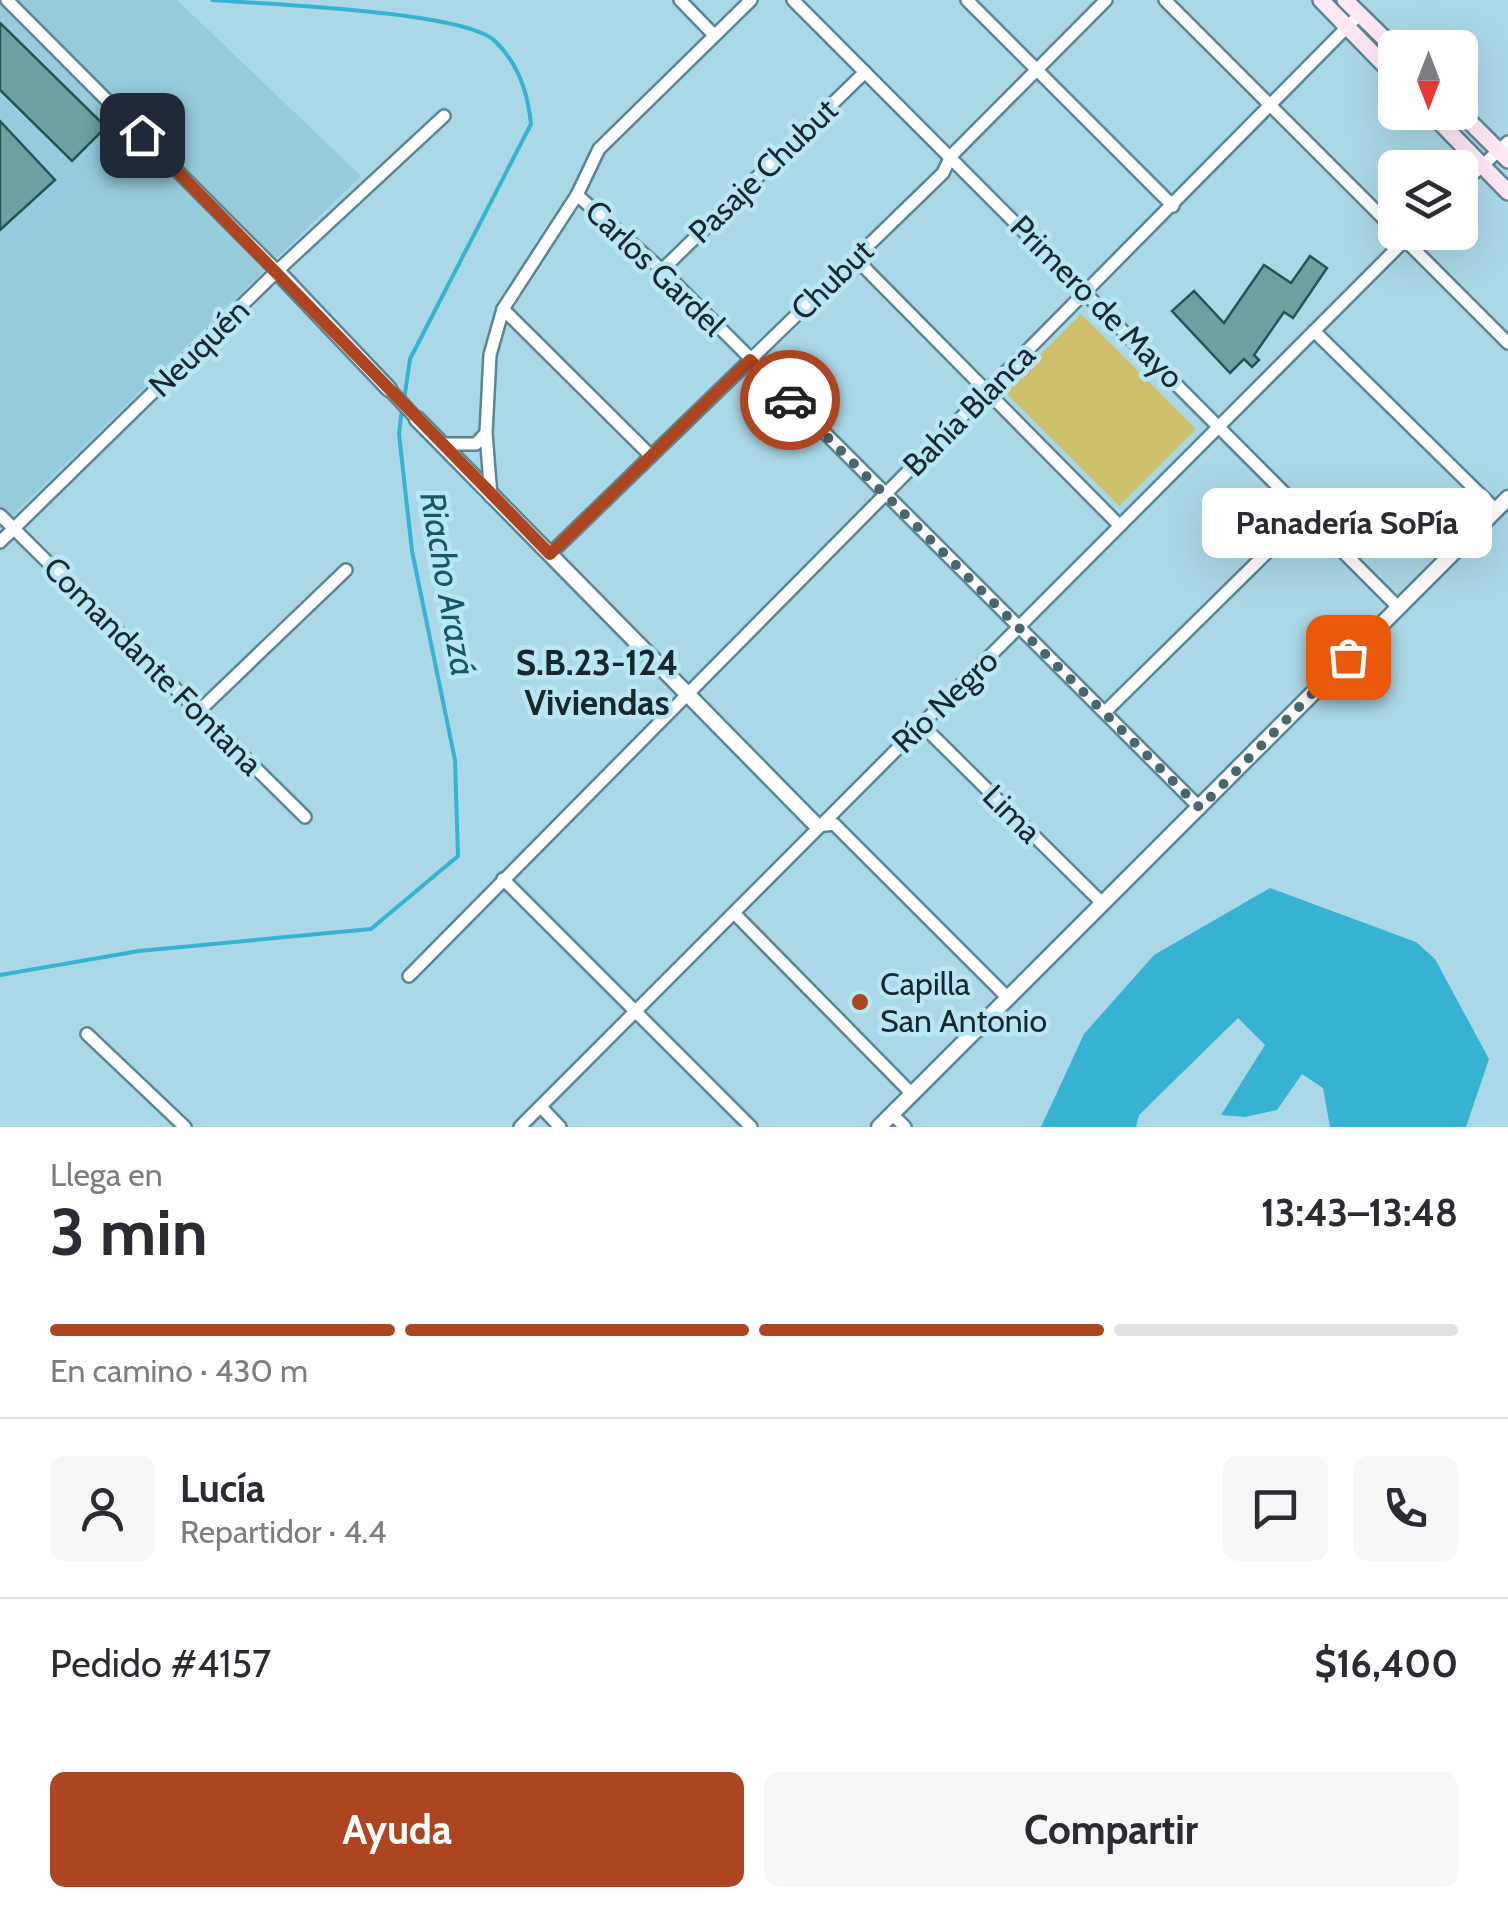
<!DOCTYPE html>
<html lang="es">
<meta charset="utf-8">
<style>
:root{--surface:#fff;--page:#f7f7f7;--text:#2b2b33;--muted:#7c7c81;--line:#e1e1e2;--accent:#ad4620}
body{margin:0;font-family:Cabin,sans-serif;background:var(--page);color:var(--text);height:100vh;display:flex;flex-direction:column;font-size:38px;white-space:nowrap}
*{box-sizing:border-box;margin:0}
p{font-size:32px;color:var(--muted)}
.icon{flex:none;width:55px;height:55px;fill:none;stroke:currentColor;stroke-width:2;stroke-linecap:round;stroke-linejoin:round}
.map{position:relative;height:1127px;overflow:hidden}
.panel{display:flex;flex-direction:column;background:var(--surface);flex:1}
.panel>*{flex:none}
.needle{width:65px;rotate:180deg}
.fabs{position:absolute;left:1378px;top:30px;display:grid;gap:20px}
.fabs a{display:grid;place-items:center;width:100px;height:100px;border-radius:15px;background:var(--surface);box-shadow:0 10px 40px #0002;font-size:50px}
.pin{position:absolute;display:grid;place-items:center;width:85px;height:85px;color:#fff;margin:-42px;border-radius:20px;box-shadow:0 5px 15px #0006}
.courier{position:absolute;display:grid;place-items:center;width:100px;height:100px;margin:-50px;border:8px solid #ad4620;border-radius:50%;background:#fff;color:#222;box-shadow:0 2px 12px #0007}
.bubble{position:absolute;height:70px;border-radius:15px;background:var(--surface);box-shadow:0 10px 40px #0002;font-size:32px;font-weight:700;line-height:70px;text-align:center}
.headline em{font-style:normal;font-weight:700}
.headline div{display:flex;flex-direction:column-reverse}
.headline{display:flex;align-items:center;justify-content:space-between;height:170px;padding:0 50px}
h1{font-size:65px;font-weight:700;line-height:75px}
.bar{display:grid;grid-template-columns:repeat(4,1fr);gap:15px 10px;align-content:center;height:120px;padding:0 50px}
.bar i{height:12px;border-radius:8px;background:var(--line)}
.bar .active{background:var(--accent)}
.bar p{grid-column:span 4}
.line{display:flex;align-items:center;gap:25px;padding:0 50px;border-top:2px solid var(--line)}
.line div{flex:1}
.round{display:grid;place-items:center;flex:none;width:105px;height:105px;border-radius:15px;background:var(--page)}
.primary-button{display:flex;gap:20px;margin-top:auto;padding:20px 50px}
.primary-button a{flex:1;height:115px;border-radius:15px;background:var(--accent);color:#fff;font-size:40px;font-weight:700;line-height:115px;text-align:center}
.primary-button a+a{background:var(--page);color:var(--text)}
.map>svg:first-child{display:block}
.built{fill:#96cbdc}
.green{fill:#cebf6a}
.water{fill:#36b2d3}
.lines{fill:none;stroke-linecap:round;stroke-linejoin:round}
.stream{stroke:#36b2d3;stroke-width:4}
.building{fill:#6e9fa1;stroke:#265558;stroke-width:2.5}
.minor-casing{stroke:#5b8694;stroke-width:16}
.tertiary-casing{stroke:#5b8694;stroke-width:19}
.secondary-casing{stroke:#5b8694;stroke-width:20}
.minor{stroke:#fff;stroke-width:11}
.tertiary{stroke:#fff;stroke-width:14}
.secondary{stroke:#fee8f6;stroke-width:15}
.done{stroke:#4a666f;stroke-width:10;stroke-dasharray:0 18}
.route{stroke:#ad4620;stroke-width:12}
.poi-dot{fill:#ad4620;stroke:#b8e6f5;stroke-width:4}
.labels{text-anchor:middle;stroke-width:9;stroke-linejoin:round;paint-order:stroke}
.street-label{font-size:32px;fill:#16282e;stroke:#b8e6f5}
.poi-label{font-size:32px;fill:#16282e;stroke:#b8e6f5;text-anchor:start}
.water-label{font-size:35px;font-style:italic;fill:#165869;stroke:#b8e6f5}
.neighbourhood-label{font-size:35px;font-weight:bold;fill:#16282e;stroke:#b8e6f5}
</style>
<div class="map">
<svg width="1508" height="1127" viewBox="0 0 1508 1127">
<rect width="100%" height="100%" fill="#abd8e7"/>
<!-- built -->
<polygon class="built" points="0,0 177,0 361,176 0,528"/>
<!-- green -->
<polygon class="green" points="1081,314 1196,429 1119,506 1004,391"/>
<!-- water -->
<polygon class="water" points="1270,888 1416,942 1435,959 1489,1059 1466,1127 1330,1127 1323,1088 1302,1074 1277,1110 1245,1117 1221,1115 1265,1045 1238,1018 1139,1115 1136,1127 1041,1127 1084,1034 1154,955"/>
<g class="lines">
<!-- stream -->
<g class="stream">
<path d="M212,0C263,4 464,11 495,41C519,64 528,93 531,124L410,359L404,400"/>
<polyline points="0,975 139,951 371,929 458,856 455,760 412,551 399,434 402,409"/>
</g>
</g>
<!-- building -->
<g class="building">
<polygon points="0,23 106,127 72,161 0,90"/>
<polygon points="0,121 55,180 0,230"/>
<polygon points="1310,256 1327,268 1293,318 1284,312 1254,355 1259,360 1252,367 1244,359 1230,373 1172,311 1194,291 1224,323 1264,265 1291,283"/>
</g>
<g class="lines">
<!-- minor casing -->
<g class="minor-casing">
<g id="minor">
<polyline points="7,0 277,271"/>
<polyline points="680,0 713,34"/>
<polyline points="793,0 1398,607"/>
<polyline points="967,0 1173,206"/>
<polyline points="1165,0 1395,230"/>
<polyline points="1460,186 1508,142"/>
<polyline points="577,195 662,270 1200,808"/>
<polyline points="1401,236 1508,343"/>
<polyline points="855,258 1119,525"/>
<polyline points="662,270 865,72"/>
<polyline points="503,309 651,456"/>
<polyline points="1314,331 1496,510"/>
<polyline points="389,389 417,419"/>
<polyline points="444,444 476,444 486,433"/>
<polyline points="491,497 486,433 490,355 503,309 577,195 599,149 751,0"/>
<polyline points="0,515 305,817"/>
<polyline points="0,542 277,271 444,116"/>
<polyline points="550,554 943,173 951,156 1106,0"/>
<polyline points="199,711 346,570"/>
<polyline points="1105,712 1306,514"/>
<polyline points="921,724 1102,903"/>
<polyline points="817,826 834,824 1008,998"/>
<polyline points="503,879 751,1127"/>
<polyline points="734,913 912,1094"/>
<polyline points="409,976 1360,14"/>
<polyline points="87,1034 185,1127"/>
<polyline points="541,1107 560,1127"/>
<polyline points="892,1114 905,1127"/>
<polyline points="520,1127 1413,232"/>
</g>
</g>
<!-- tertiary casing -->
<g class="tertiary-casing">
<g id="tertiary">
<polyline points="277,271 389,389"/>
<polyline points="417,419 817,826"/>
<polyline points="879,1127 1508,498"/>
</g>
</g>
<!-- secondary casing -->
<g class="secondary-casing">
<g id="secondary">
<polyline points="1321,0 1395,76"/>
<polyline points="1345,0 1395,49"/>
<polyline points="1430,112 1508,192"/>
<polyline points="1460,112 1508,160"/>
</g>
</g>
<!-- minor -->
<use href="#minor" class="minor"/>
<!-- tertiary -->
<use href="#tertiary" class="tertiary"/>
<!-- secondary -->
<use href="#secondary" class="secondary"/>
</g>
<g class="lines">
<!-- done -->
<polyline class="done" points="790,400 1200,808 1348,657"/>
<!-- route -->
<polyline class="route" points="142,135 550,554 750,360 790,400"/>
</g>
<!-- markers -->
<circle class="poi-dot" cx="860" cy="1002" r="10"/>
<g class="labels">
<!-- street labels -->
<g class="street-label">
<text transform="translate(763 171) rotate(-44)" y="11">Pasaje Chubut</text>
<text transform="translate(655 268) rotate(44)" y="11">Carlos Gardel</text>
<text transform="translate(832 280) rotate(-44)" y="11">Chubut</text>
<text transform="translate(1097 302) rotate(45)" y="11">Primero de Mayo</text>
<text transform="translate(199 348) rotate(-44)" y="11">Neuquén</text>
<text transform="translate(969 410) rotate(-45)" y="11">Bahía Blanca</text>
<text transform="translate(153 666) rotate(45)" y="11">Comandante Fontana</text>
<text transform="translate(945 701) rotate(-44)" y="11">Río Negro</text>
<text transform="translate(1012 814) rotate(45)" y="11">Lima</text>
</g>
<!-- poi labels -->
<g class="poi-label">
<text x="880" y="995">Capilla<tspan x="880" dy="37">San Antonio</tspan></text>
</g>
<!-- water labels -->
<g class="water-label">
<text transform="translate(448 584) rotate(80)" y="12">Riacho Arazá</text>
</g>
<!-- neighbourhood labels -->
<g class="neighbourhood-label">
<text x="597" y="675">S.B.23-124<tspan x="597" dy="40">Viviendas</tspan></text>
</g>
</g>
</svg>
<div class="fabs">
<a><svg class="needle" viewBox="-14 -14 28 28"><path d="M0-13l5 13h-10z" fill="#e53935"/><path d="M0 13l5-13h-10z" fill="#7c7c81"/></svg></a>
<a><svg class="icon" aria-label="layers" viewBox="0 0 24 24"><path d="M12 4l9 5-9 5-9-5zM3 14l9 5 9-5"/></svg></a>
</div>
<div class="pin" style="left:1348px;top:657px;background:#ea580c"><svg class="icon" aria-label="bag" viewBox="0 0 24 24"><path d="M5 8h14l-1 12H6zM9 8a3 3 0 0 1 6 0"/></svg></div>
<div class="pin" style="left:142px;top:135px;background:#1f2937"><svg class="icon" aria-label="home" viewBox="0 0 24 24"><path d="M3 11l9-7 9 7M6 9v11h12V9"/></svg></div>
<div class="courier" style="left:790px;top:400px"><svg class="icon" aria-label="car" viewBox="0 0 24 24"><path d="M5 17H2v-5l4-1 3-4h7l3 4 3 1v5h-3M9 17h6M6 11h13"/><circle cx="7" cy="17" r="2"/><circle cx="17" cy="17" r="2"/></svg></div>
<div class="bubble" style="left:1202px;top:488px;width:290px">Panadería SoPía</div>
</div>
<section class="panel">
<div class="headline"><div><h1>3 min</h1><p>Llega en</p></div><em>13:43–13:48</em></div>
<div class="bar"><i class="active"></i><i class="active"></i><i class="active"></i><i></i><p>En camino · 430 m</p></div>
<div class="line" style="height:180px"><a class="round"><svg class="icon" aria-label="person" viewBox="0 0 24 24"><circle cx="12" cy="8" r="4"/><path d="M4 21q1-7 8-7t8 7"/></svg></a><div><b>Lucía</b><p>Repartidor · 4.4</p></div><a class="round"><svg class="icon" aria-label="chat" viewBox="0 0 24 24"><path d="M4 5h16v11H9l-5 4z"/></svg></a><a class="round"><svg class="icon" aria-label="phone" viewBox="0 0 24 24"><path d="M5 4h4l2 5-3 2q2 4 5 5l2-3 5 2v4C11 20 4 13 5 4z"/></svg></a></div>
<div class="line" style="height:130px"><div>Pedido #4157</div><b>$16,400</b></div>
<div class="primary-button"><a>Ayuda</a><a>Compartir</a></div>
</section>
